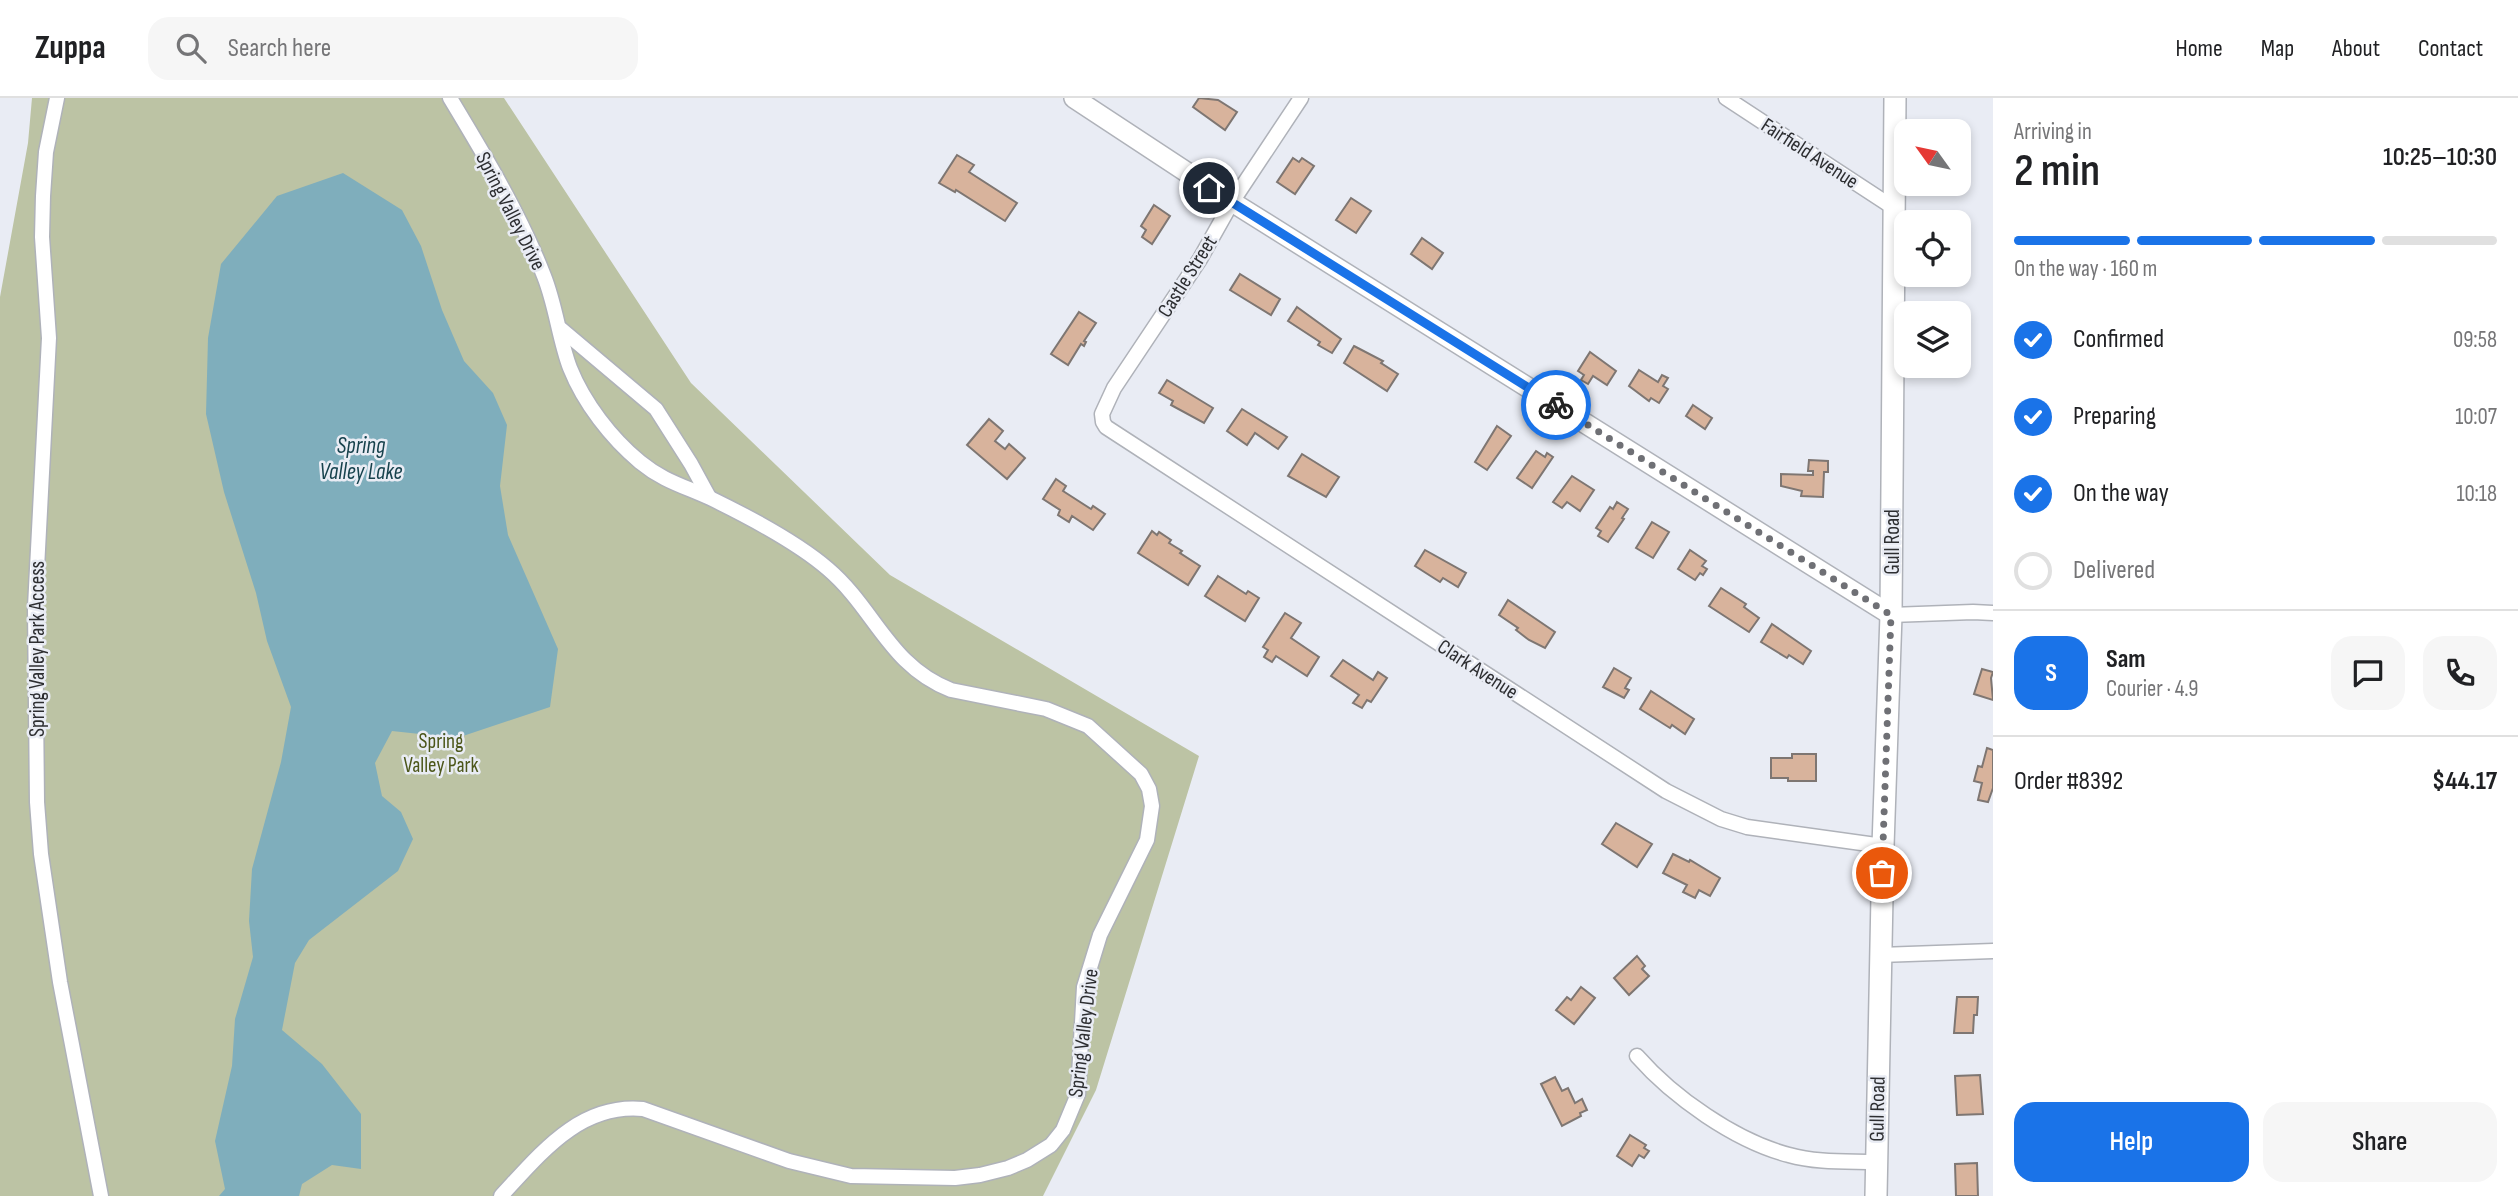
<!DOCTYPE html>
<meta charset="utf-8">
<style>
:root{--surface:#fff;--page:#f6f6f6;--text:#202124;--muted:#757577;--line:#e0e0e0;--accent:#1a73e8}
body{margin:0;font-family:"Sofia Sans Condensed",sans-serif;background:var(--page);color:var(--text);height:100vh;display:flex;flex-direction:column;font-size:26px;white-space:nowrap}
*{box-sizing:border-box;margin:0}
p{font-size:23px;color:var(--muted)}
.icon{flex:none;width:38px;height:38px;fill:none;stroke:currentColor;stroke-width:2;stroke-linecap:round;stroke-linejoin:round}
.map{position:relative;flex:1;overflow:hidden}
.panel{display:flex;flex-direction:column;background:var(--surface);width:525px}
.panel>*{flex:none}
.needle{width:46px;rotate:303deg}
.controls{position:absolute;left:1894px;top:21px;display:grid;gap:14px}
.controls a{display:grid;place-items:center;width:77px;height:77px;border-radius:14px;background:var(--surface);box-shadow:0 4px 10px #0003;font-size:35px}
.pin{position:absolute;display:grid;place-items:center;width:60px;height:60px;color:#fff;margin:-30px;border:4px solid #fff;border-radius:50%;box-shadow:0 2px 7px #0007}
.courier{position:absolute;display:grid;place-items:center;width:70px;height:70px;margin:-35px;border:5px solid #1a73e8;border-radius:50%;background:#fff;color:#222;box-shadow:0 2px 9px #0007}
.headline em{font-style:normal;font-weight:600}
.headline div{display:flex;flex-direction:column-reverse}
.headline{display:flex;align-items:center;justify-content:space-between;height:119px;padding:0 21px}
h1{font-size:46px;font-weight:600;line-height:52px}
.bar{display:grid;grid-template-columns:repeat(4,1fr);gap:10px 7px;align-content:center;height:84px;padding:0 21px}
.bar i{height:9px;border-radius:5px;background:var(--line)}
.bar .active{background:var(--accent)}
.bar p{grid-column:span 4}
.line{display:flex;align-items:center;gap:18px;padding:0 21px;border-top:2px solid var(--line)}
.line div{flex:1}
.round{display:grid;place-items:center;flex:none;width:74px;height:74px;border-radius:21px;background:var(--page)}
ol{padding:0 21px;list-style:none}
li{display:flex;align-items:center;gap:21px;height:77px}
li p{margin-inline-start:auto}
li .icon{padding:7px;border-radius:50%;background:var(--accent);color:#fff;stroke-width:4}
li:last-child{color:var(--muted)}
li i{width:38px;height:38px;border:4px solid var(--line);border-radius:50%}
.primary-button{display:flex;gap:14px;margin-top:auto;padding:14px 21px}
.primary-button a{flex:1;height:80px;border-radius:21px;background:var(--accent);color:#fff;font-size:28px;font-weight:600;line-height:80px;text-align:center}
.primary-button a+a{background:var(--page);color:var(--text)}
header{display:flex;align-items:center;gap:42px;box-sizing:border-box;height:98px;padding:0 35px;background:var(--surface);border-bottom:2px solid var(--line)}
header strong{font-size:33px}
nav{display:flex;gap:38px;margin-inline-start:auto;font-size:24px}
.search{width:490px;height:63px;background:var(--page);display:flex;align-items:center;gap:18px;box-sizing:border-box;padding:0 24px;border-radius:21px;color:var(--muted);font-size:26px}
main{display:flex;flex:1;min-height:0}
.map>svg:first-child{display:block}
.green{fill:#bcc3a4}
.water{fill:#7faebc}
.building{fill:#d8b39c;stroke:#7e7672;stroke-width:2}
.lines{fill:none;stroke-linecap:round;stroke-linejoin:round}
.street-casing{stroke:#afb2b9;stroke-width:17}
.secondary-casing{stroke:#afb2b9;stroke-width:22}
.primary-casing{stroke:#afb2b9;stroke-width:24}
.street{stroke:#fff;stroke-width:14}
.secondary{stroke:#fff;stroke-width:19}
.primary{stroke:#fff;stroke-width:21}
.done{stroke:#6f7075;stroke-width:7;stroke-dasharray:0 12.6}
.route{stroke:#1a73e8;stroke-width:9}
.labels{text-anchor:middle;stroke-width:5;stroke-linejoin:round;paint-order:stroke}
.street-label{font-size:21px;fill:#2d2e31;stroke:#e9ecf4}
.park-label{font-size:21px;fill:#4c561a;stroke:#e9ecf4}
.water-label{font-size:23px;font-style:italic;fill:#17424d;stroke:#e9ecf4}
</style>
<header>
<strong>Zuppa</strong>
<div class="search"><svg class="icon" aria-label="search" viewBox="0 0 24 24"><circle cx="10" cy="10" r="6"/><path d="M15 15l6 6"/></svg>Search here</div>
<nav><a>Home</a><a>Map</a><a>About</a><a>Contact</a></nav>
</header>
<main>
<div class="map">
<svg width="1993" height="1098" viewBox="0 0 1993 1098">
<rect width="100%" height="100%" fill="#e9ecf4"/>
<!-- green -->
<polygon class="green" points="32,0 504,0 691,285 890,477 1199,658 1096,992 1043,1098 0,1098 0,199 28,45"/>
<!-- water -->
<polygon class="water" points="343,75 402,112 421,148 442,212 464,263 493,295 507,327 500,388 508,437 558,551 550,609 457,640 392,633 375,665 382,698 401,714 413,741 398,773 309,842 295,865 282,932 322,966 361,1016 361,1071 332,1067 302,1086 299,1098 219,1098 225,1091 215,1043 232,968 235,921 253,859 249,823 252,771 281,664 291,609 267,543 256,495 224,394 206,316 208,240 221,166 277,98"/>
<!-- building -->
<g class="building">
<polygon points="1199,0 1218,2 1237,14 1225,32 1193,9"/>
<polygon points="957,57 974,67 969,74 1017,105 1005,123 956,92 955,94 939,85"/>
<polygon points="1293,60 1299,64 1302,60 1314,68 1295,96 1277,84"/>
<polygon points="1351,100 1371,113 1356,135 1336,122"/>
<polygon points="1154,107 1170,118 1152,146 1142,139 1146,132 1141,128"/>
<polygon points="1422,140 1443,155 1432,171 1411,156"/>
<polygon points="1240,176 1280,201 1271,217 1230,192"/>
<polygon points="1297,209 1341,241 1332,255 1318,247 1320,244 1288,223"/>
<polygon points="1079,214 1096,225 1084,243 1086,244 1084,248 1081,246 1068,267 1051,256"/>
<polygon points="1354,248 1383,263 1381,265 1398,276 1387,293 1344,265"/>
<polygon points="1590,254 1616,273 1607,287 1593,278 1588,286 1581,282 1584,277 1578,273"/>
<polygon points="1639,272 1658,284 1662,277 1668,280 1663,288 1668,291 1659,305 1651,300 1649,303 1629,288"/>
<polygon points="1167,282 1213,310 1204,325 1171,307 1173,303 1159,295"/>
<polygon points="1693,307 1712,320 1705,331 1686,318"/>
<polygon points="1242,311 1287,339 1278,351 1255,335 1247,347 1227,333"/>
<polygon points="989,321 1003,333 995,343 1005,351 1009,346 1025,360 1007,381 967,347"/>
<polygon points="1497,328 1511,338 1487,372 1475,364"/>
<polygon points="1536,353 1545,359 1547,355 1553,359 1532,390 1517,380"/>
<polygon points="1302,356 1339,379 1326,399 1288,378"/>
<polygon points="1809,362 1828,363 1828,374 1824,374 1823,399 1801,398 1802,393 1781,388 1781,376 1813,377 1813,373 1808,373"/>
<polygon points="1572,378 1594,392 1580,413 1567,404 1562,410 1553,404"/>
<polygon points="1056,381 1066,388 1063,393 1091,411 1093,408 1105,416 1093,432 1072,418 1069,424 1058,417 1060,412 1043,401"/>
<polygon points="1617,404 1628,411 1622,420 1624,421 1608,444 1598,438 1601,433 1596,430 1610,409 1613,411"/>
<polygon points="1652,424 1669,434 1653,460 1636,450"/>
<polygon points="1152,433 1157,437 1159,434 1171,442 1169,445 1182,453 1180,455 1200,468 1188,487 1138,455"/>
<polygon points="1425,452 1466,475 1458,489 1443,480 1440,484 1415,468"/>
<polygon points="1690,452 1706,463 1702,468 1707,471 1703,477 1700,475 1695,482 1678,471"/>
<polygon points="1218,478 1246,496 1248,493 1259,500 1245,523 1205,498"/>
<polygon points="1721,490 1746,506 1744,509 1759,520 1749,534 1709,508"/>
<polygon points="1508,502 1555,534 1545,550 1529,542 1516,532 1518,530 1499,517"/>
<polygon points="1285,515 1301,525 1291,540 1319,559 1307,578 1276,558 1272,564 1264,559 1268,552 1263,549"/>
<polygon points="1772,526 1811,553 1803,566 1789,557 1787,560 1761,544"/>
<polygon points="1343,562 1373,582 1378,574 1387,580 1371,604 1367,602 1362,610 1353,605 1359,597 1331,578"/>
<polygon points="1614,570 1631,580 1625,590 1629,592 1624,600 1603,589"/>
<polygon points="1982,571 1993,574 1991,580 1993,602 1974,596"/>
<polygon points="1651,593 1694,621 1685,636 1672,627 1670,630 1640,611"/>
<polygon points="1987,650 1993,652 1993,690 1988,704 1978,702 1982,685 1974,683 1978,668 1982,669"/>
<polygon points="1792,656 1816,656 1816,683 1788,683 1788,680 1771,680 1771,660 1792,660"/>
<polygon points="1616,725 1652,746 1637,769 1602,746"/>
<polygon points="1673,756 1689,764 1690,762 1720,780 1710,798 1699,792 1695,800 1683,794 1687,787 1663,775"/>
<polygon points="1637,858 1645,868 1642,871 1649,878 1629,897 1614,880"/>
<polygon points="1581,889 1595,900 1574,926 1556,912 1567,899 1571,902"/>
<polygon points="1957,899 1978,899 1977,917 1974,917 1973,935 1954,935"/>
<polygon points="1980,977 1983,1016 1957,1017 1955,978"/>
<polygon points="1555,979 1562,993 1568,990 1575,1005 1582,1001 1587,1012 1580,1015 1581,1018 1562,1028 1541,986"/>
<polygon points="1630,1037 1646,1047 1644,1050 1649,1053 1644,1060 1639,1057 1632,1068 1617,1058"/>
<polygon points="1977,1065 1978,1098 1956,1098 1955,1066"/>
</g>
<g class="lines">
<!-- street casing -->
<g class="street-casing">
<g id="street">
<polyline points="57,0 46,54 43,98 42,139 49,240 35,509 37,704 41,756 60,884 101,1098"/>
<path d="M450,0C485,58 520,116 544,178C556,208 559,241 570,270C584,305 611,340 640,364C663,383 684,388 710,400C747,418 798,445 828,471C875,511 889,568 951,592L1046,611L1088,628L1141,676L1149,691L1152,708L1147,742L1100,837L1084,889L1078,996L1063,1032L1051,1047L1027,1062L1008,1070L980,1077L955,1080L851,1078L789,1063L643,1011C580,1005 541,1055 501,1098"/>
<polyline points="1301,0 1232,104 1200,161 1114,290 1102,316 1103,324 1106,329 1666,693 1721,721 1747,729 1883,748"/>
<polyline points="1726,0 1894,110"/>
<polyline points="561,231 656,311 691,366 709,399"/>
<polyline points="1891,517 1973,514 1993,515"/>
<polyline points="1880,857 1993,853"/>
<path d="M1637,958C1673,999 1735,1043 1789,1057C1817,1065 1848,1063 1876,1064"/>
</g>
</g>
<!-- secondary casing -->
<g class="secondary-casing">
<polyline id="secondary" points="1074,0 1232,104 1891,517"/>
</g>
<!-- primary casing -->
<g class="primary-casing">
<polyline id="primary" points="1876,1098 1883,748 1891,517 1895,0"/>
</g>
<!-- street -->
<use href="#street" class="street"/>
<!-- secondary -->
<use href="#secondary" class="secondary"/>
<!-- primary -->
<use href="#primary" class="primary"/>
</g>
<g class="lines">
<!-- done -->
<polyline class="done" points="1556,307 1891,517 1882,775"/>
<!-- route -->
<polyline class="route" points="1209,90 1556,307"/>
</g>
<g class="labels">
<!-- street labels -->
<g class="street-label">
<text transform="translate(1810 55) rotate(33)" y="7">Fairfield Avenue</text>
<text transform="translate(511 113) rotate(63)" y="7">Spring Valley Drive</text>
<text transform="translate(1187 178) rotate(-58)" y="7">Castle Street</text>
<text transform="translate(1892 444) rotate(-90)" y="7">Gull Road</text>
<text transform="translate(37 551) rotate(-90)" y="7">Spring Valley Park Access</text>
<text transform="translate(1478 571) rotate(33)" y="7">Clark Avenue</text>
<text transform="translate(1083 935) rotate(-83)" y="7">Spring Valley Drive</text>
<text transform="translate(1877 1011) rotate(-89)" y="7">Gull Road</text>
</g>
<!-- park labels -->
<g class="park-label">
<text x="441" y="650">Spring<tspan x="441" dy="24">Valley Park</tspan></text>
</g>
<!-- water labels -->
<g class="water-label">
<text x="361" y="355">Spring<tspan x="361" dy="26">Valley Lake</tspan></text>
</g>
</g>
</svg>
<div class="controls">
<a><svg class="needle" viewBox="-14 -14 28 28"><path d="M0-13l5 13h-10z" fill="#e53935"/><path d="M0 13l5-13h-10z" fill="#757577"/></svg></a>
<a><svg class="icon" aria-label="locate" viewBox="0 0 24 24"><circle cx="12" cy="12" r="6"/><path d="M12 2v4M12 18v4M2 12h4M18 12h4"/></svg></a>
<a><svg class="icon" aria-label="layers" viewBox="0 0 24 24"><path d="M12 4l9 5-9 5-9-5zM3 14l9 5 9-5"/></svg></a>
</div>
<div class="pin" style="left:1882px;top:775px;background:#ea580c"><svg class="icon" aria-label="bag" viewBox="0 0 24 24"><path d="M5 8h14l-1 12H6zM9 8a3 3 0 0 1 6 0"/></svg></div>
<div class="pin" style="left:1209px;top:90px;background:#1f2937"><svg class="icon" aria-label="home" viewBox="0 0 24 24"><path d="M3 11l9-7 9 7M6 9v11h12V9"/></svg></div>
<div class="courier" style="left:1556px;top:307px"><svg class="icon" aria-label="bike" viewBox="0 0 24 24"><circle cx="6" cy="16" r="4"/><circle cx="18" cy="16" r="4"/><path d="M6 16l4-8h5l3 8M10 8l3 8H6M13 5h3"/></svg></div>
</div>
<section class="panel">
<div class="headline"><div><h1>2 min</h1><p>Arriving in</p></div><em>10:25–10:30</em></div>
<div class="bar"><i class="active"></i><i class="active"></i><i class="active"></i><i></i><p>On the way · 160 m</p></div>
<ol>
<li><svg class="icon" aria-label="check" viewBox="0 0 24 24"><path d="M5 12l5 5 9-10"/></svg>Confirmed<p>09:58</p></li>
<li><svg class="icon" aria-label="check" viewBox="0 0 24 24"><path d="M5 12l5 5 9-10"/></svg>Preparing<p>10:07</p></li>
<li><svg class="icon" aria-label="check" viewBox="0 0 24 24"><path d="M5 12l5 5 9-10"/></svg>On the way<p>10:18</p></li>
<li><i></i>Delivered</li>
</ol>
<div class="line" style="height:126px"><b class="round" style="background:var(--accent);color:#fff">S</b><div><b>Sam</b><p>Courier · 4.9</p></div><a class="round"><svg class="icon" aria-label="chat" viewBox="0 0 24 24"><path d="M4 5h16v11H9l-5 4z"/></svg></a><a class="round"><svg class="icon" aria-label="phone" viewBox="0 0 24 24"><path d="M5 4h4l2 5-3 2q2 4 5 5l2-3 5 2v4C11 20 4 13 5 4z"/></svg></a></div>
<div class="line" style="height:91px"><div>Order #8392</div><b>$44.17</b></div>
<div class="primary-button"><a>Help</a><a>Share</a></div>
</section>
</main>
